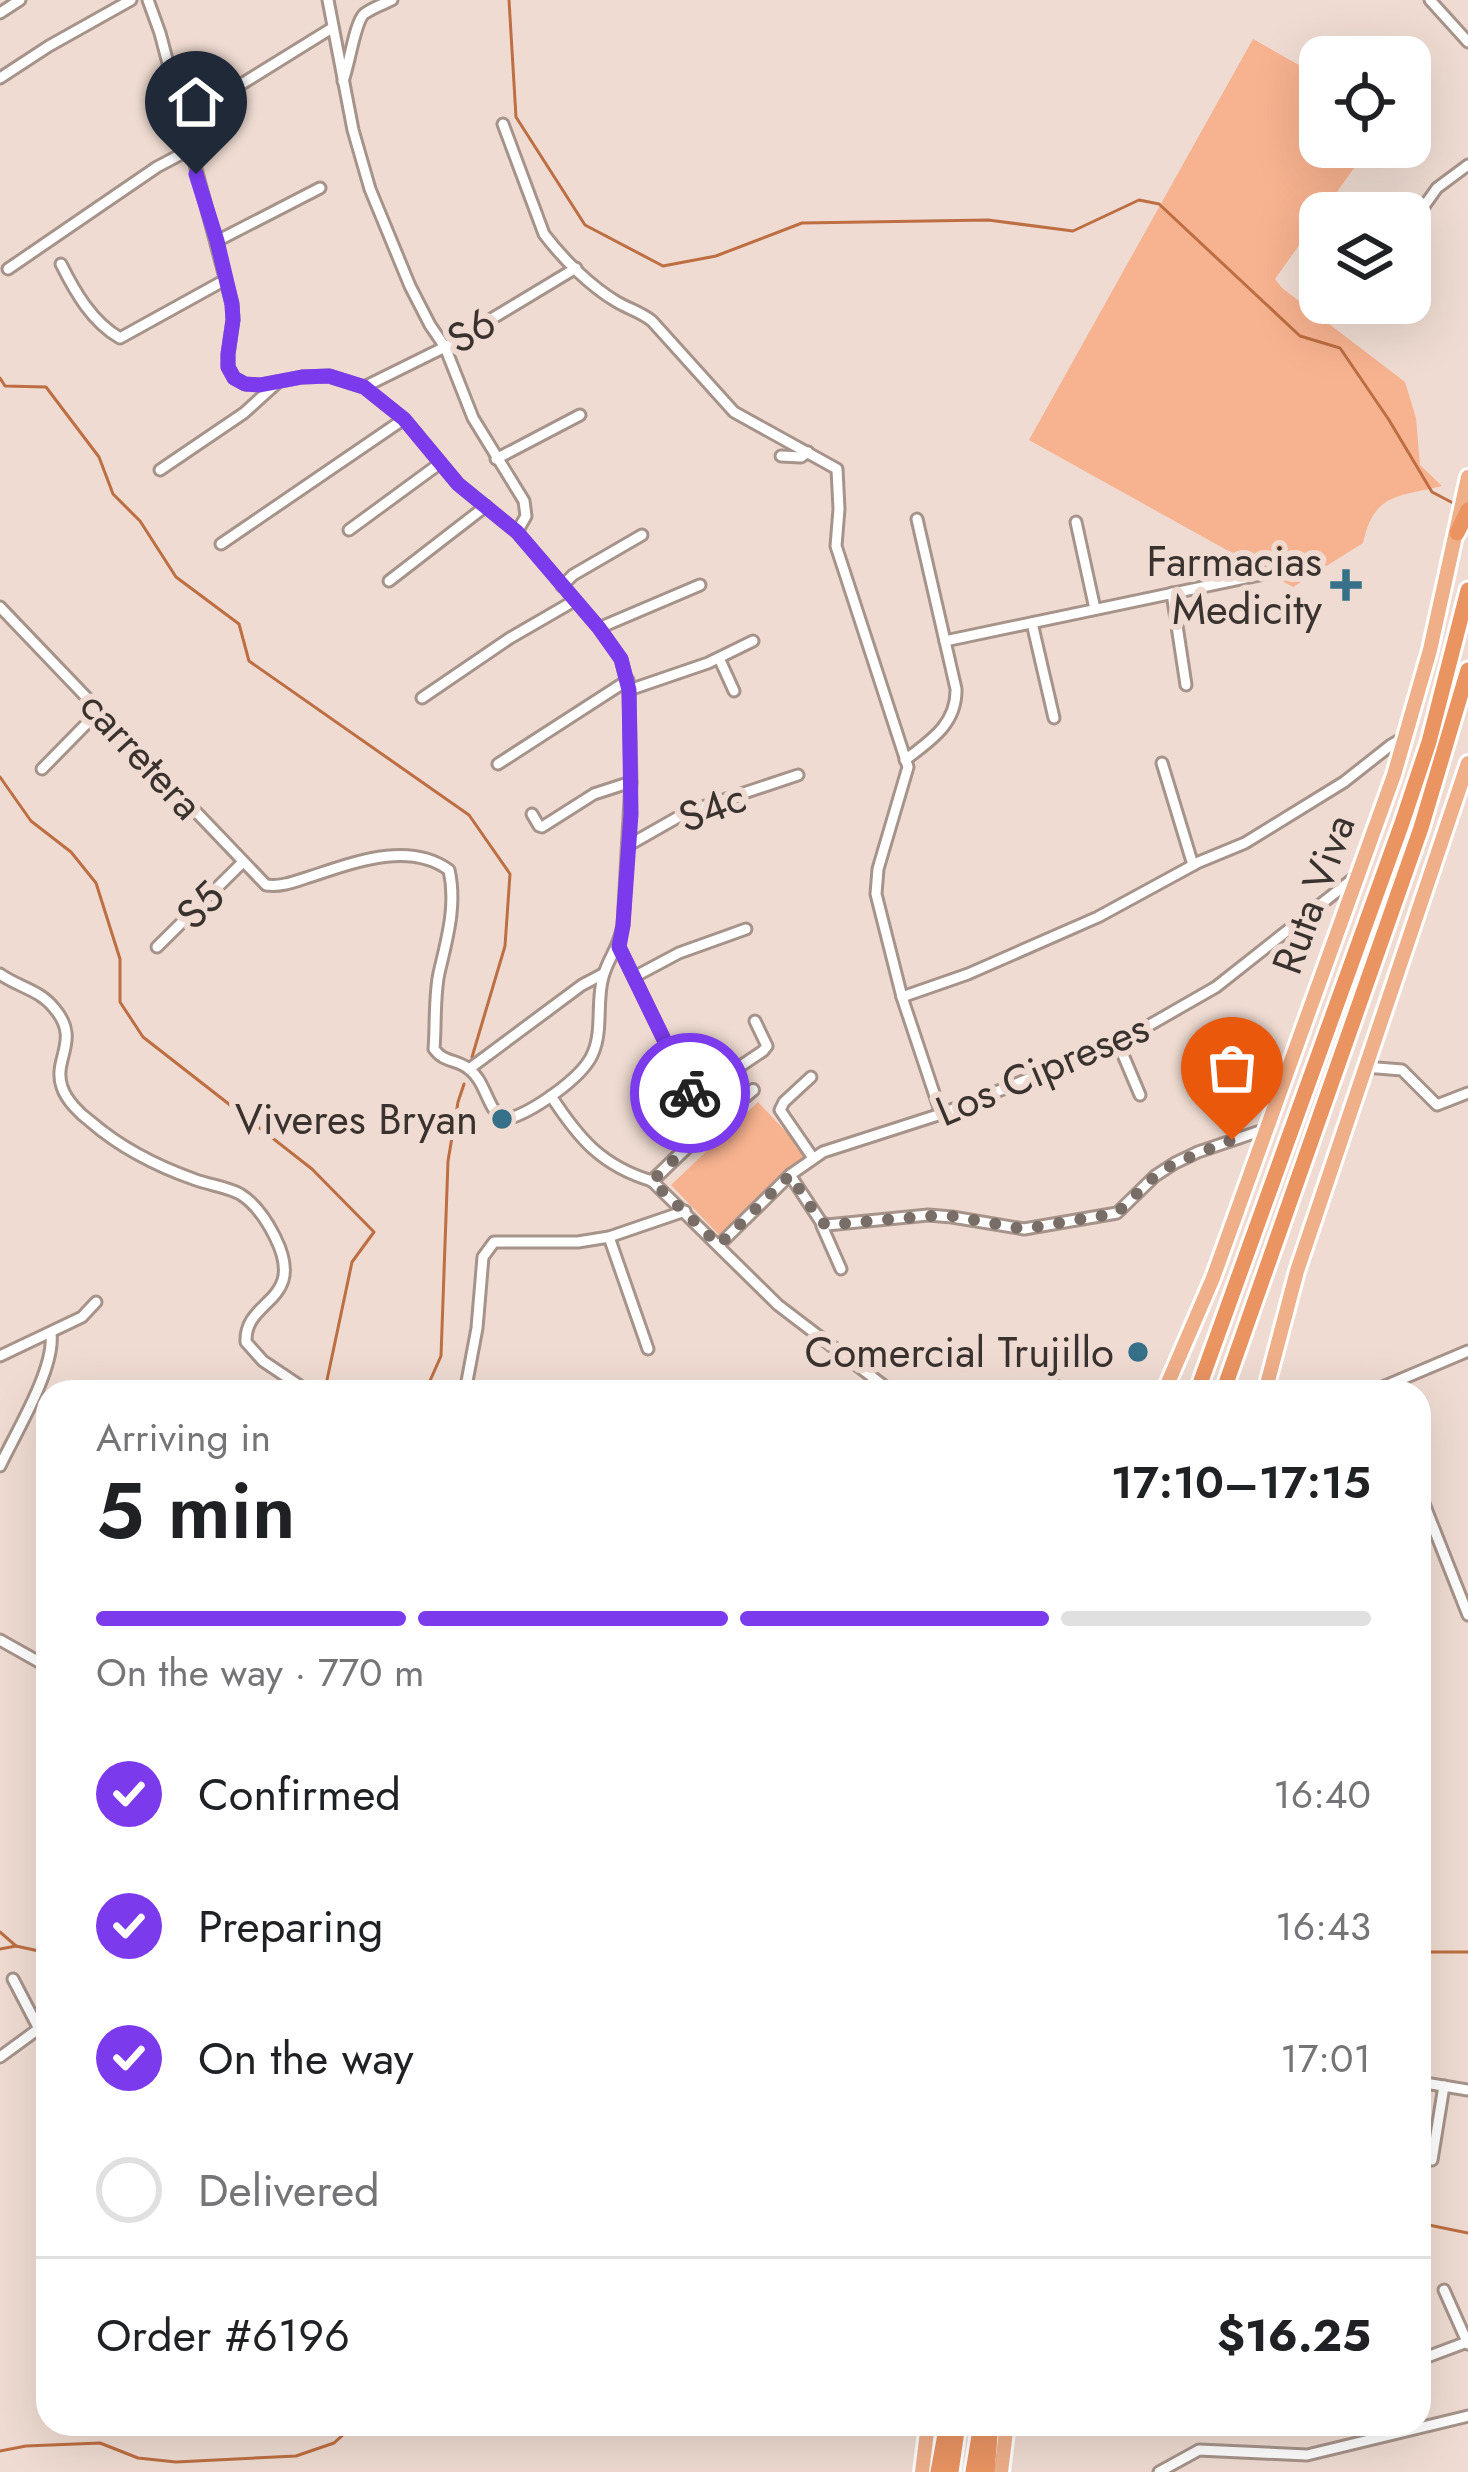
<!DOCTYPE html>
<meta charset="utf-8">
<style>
:root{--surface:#fff;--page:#f2f2f2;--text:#202124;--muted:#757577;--line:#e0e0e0;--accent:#7c3aed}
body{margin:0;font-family:Jost,sans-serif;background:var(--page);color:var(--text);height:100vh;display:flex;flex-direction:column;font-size:45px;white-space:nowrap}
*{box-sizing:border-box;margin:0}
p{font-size:39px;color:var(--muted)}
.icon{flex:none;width:66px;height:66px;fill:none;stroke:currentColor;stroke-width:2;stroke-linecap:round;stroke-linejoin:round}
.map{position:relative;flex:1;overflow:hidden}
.side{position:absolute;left:36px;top:1380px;width:1395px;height:1056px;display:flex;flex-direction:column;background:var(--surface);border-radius:36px;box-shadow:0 12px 48px #0002}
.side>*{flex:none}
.controls{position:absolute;left:1299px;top:36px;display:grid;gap:24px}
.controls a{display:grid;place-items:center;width:132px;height:132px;border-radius:24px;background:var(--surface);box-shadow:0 12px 48px #0002;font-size:60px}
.pin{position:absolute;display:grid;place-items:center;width:102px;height:102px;color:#fff;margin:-123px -51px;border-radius:50% 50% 50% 0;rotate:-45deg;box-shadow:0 0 12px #0007}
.pin .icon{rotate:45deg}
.courier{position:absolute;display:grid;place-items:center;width:120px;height:120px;margin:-60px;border:9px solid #7c3aed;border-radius:50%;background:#fff;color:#222;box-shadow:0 3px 15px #0007}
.overview em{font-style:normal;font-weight:600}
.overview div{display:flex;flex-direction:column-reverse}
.overview{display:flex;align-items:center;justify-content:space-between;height:204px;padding:0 60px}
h1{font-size:78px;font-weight:600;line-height:90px}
.bar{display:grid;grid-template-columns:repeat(4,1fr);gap:18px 12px;align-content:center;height:144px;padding:0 60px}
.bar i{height:15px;border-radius:9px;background:var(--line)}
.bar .current{background:var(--accent)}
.bar p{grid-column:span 4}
.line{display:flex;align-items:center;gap:30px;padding:0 60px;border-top:3px solid var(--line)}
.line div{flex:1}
ol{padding:0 60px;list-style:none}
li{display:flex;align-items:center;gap:36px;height:132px}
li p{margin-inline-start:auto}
li .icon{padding:12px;border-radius:50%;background:var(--accent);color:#fff;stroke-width:4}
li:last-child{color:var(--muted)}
li i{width:66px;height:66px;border:6px solid var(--line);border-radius:50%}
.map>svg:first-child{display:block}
.green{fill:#f7b28f}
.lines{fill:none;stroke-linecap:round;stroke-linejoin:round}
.stream{stroke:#bd6e42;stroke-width:3}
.minor-casing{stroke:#a6938a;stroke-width:15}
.tertiary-casing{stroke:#a6938a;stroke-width:16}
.primary-casing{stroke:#fff;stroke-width:20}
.trunk-casing{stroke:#fff;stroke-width:21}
.minor{stroke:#fff;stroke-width:9}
.tertiary{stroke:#fff;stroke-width:10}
.primary{stroke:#efaf89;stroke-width:14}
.trunk{stroke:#ea9462;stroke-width:15}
.done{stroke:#796d67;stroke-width:12;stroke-dasharray:0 21.6}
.route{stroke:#7c3aed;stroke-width:15}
.poi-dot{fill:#367089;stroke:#efdbd1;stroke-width:4.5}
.labels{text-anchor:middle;stroke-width:12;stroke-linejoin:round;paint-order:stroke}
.street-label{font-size:42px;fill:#39322e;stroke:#efdbd1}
.poi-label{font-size:42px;fill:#39322e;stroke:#efdbd1;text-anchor:end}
</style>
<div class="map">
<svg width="1468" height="2472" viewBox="0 0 1468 2472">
<rect width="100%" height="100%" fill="#efdbd1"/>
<!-- green -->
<g class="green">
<path d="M1253,39L1320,77V147H1369L1275,279L1282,288L1405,382L1416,418L1420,465L1442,486C1397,497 1374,493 1363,543L1293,587L1029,440Z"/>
<polygon points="758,1102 808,1155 721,1237 671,1185"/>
</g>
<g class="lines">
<!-- stream -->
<g class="stream">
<polyline points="509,0 516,117 585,225 663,266 716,256 802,223 988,220 1073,231 1139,200 1159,204 1300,336 1340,348 1389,420 1432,492 1453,503"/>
<polyline points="0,378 5,386 46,387 99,457 113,494 140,521 176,577 239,624 249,661 469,815 510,874 505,946 472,1057"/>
<polyline points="0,777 31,821 71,852 96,883 120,959 120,1002 143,1037 312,1169 374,1232 352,1262 327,1380 335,1392"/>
<polyline points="425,1392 441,1356 448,1161 458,1102 464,1084"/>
<polyline points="0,1932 16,1946"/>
<polyline points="0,1949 16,1946 48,1953"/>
<polyline points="1419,1952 1468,1952"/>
<polyline points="1419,2223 1468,2233"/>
<polyline points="0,2451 26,2446 100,2443 138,2458 176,2462 296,2456 334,2443 355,2424"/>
</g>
<!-- minor casing -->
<g class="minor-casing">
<g id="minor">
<polyline points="328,0 353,130 370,189 410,286 430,325 445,347 473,418 524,501 526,516 517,532"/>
<polyline points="1430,0 1468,42"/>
<polyline points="0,13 20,0"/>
<polyline points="0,78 49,46 131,0"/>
<path d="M343,81C349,66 355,22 364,14C372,8 383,4 392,0"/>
<polyline points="182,121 332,28"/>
<path d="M503,124L544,234C563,259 590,286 617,302C629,309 641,312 652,321L734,412L837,469L839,509L836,546L908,767L878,869L876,894L902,997L941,1114"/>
<polyline points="1410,226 1437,188 1468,165"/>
<polyline points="217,241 320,188"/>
<path d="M61,264C75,292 92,322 120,338L225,280"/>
<polyline points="8,269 157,167 189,150"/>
<polyline points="1400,303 1407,309"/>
<polyline points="364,387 445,347 576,268"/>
<polyline points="781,456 801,457 808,452"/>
<polyline points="496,459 580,415"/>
<polyline points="160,470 244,413 276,384"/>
<polyline points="1076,522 1095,609"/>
<polyline points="349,530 439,464"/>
<polyline points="221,544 404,419"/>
<polyline points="389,581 486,506"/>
<polyline points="562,586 573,575 642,535"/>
<polyline points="1172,593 1186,685"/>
<path d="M0,607L266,885C283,887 296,881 312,876C355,862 409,841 449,870C457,905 447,939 439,973C434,997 436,1025 434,1049C444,1063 457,1059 469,1069C486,1082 486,1106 503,1120C529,1115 583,1078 593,1053C603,1030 596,1001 603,977C608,958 619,948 623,925L631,782L629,690L621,659L599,628L517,532L458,484L404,419L364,387L329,376L302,377L260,385L245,384L234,378L228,367V354L233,320L232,304L160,33L148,0"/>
<polyline points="1032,623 1054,718"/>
<polyline points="599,628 700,585"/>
<polyline points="945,641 1283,570"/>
<polyline points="719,658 734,691"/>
<polyline points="629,690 708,663 753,641"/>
<polyline points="422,698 510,638 574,601"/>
<path d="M905,760C930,741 957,724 956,689L917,519"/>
<polyline points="1162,763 1193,865"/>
<polyline points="498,764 628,680"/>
<polyline points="42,769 100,710"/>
<polyline points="532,814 539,826 542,827 594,794 631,782"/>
<polyline points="629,845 687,812 798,775"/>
<polyline points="157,947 242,863"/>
<polyline points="619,947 707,1128"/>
<path d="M0,974C18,987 40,990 54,1008C82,1040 52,1059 62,1087C66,1100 80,1114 91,1122C121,1148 159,1167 196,1180C210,1185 227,1187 240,1194C255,1203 267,1221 275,1237C308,1303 244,1298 246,1342L263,1361L309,1392"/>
<polyline points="634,977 679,953 746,929"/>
<polyline points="902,997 968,974 1098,917 1199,862 1245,843 1344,782 1391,745 1405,737"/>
<polyline points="1118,1043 1140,1095"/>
<polyline points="1365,1067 1402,1070 1437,1105 1468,1093"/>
<polyline points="469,1069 582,985 603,974"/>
<polyline points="811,1077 784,1102 780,1110 813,1158"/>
<path d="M551,1096C579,1139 602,1166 652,1181L778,1305L892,1392"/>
<polyline points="693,1098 763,1051 767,1046 755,1021"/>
<polyline points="790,1175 821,1222 827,1225 928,1215 952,1217 1024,1229 1117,1213 1155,1176 1175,1163 1198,1152 1266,1129"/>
<polyline points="825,1224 822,1226 841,1269"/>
<polyline points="609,1237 648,1349"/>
<polyline points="719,1245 790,1175 823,1152 941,1114 1120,1042 1216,987 1354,878"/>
<polyline points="0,1356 82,1317 96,1302"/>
<polyline points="849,1359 902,1352"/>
<polyline points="1053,1383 1055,1392"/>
<polyline points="465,1392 477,1328 483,1257 494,1242 578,1242 609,1237 685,1211"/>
<polyline points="1371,1392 1468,1351"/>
<path d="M0,1466C16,1432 55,1369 51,1334"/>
<polyline points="1419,1491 1468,1615"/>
<polyline points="0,1640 48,1667"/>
<polyline points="13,1979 39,2029"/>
<polyline points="0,2057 48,2022"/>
<polyline points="1419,2082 1468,2090"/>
<polyline points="1432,2160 1444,2086"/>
<polyline points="1444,2290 1468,2344"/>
<polyline points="1419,2360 1467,2342"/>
<polyline points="1159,2472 1199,2450 1307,2455 1468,2416"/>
</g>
</g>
<!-- tertiary casing -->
<g class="tertiary-casing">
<polyline id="tertiary" points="652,1181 707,1128 753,1090"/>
</g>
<!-- primary casing -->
<g class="primary-casing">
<g id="primary">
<polyline points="1164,1392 1213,1278 1394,775 1430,650 1468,477"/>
<polyline points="1265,1392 1297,1271 1468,763"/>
<polyline points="922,2472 928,2424"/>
<polyline points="1001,2472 1007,2424"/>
</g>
</g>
<!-- trunk casing -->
<g class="trunk-casing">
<g id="trunk">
<polyline points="1457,533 1468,510"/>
<polyline points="1197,1392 1402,823 1429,742 1468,590"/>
<polyline points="1223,1392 1421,828 1468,670"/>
<polyline points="938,2472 947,2424"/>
<polyline points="951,2472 958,2424"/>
<polyline points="973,2472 981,2424"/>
<polyline points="987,2472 991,2424"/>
</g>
</g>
<!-- minor -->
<use href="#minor" class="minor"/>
<!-- tertiary -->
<use href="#tertiary" class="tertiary"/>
<!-- primary -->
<use href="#primary" class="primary"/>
<!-- trunk -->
<use href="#trunk" class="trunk"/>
</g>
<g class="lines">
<!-- done -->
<polyline class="done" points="690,1093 707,1128 652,1181 719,1245 790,1175 821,1222 827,1225 928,1216 952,1216 1024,1229 1117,1213 1155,1176 1175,1163 1232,1140"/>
<!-- route -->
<polyline class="route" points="196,174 217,241 232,304 233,320 228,354 228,367 234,378 245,384 260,385 302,377 329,376 364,387 404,419 458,484 517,532 599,628 621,659 629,690 631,814 623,925 619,947 690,1093"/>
</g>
<!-- markers -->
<g class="poi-dot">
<path d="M1340 567h12v12h12v12h-12v12h-12v-12h-12v-12h12z"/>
<circle cx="502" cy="1119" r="12"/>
<circle cx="1138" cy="1352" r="12"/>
</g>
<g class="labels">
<!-- street labels -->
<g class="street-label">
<text transform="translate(471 330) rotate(-31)" y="15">S6</text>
<text transform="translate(142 755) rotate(47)" y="15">carretera</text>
<text transform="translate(712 807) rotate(-21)" y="15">S4c</text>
<text transform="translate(1313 894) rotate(-70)" y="15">Ruta Viva</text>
<text transform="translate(200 905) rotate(-45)" y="15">S5</text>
<text transform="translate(1042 1069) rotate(-23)" y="15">Los Cipreses</text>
</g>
<!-- poi labels -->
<g class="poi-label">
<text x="1322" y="576">Farmacias<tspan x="1322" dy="48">Medicity</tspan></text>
<text x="478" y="1134">Viveres Bryan</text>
<text x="1114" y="1367">Comercial Trujillo</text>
</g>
</g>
</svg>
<div class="controls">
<a><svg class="icon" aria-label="locate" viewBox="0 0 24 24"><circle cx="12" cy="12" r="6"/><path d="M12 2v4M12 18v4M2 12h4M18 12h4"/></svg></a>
<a><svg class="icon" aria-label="layers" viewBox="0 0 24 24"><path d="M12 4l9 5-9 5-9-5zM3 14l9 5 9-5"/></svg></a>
</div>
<div class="pin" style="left:1232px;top:1140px;background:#ea580c"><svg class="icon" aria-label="bag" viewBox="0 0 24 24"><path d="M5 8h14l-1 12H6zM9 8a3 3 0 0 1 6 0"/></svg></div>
<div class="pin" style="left:196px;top:174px;background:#1f2937"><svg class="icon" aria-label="home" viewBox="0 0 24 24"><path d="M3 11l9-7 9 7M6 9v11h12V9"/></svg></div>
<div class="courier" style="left:690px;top:1093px"><svg class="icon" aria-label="bike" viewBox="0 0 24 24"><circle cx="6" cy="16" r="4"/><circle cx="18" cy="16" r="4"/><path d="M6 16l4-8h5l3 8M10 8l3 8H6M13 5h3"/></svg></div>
<section class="side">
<div class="overview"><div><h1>5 min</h1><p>Arriving in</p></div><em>17:10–17:15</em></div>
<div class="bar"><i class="current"></i><i class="current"></i><i class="current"></i><i></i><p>On the way · 770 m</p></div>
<ol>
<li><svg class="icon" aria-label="check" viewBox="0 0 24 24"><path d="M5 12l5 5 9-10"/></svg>Confirmed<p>16:40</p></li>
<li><svg class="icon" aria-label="check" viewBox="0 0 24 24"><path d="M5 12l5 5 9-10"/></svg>Preparing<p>16:43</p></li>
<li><svg class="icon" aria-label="check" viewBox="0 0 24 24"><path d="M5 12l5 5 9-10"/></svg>On the way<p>17:01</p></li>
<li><i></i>Delivered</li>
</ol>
<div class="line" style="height:156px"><div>Order #6196</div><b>$16.25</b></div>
</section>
</div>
